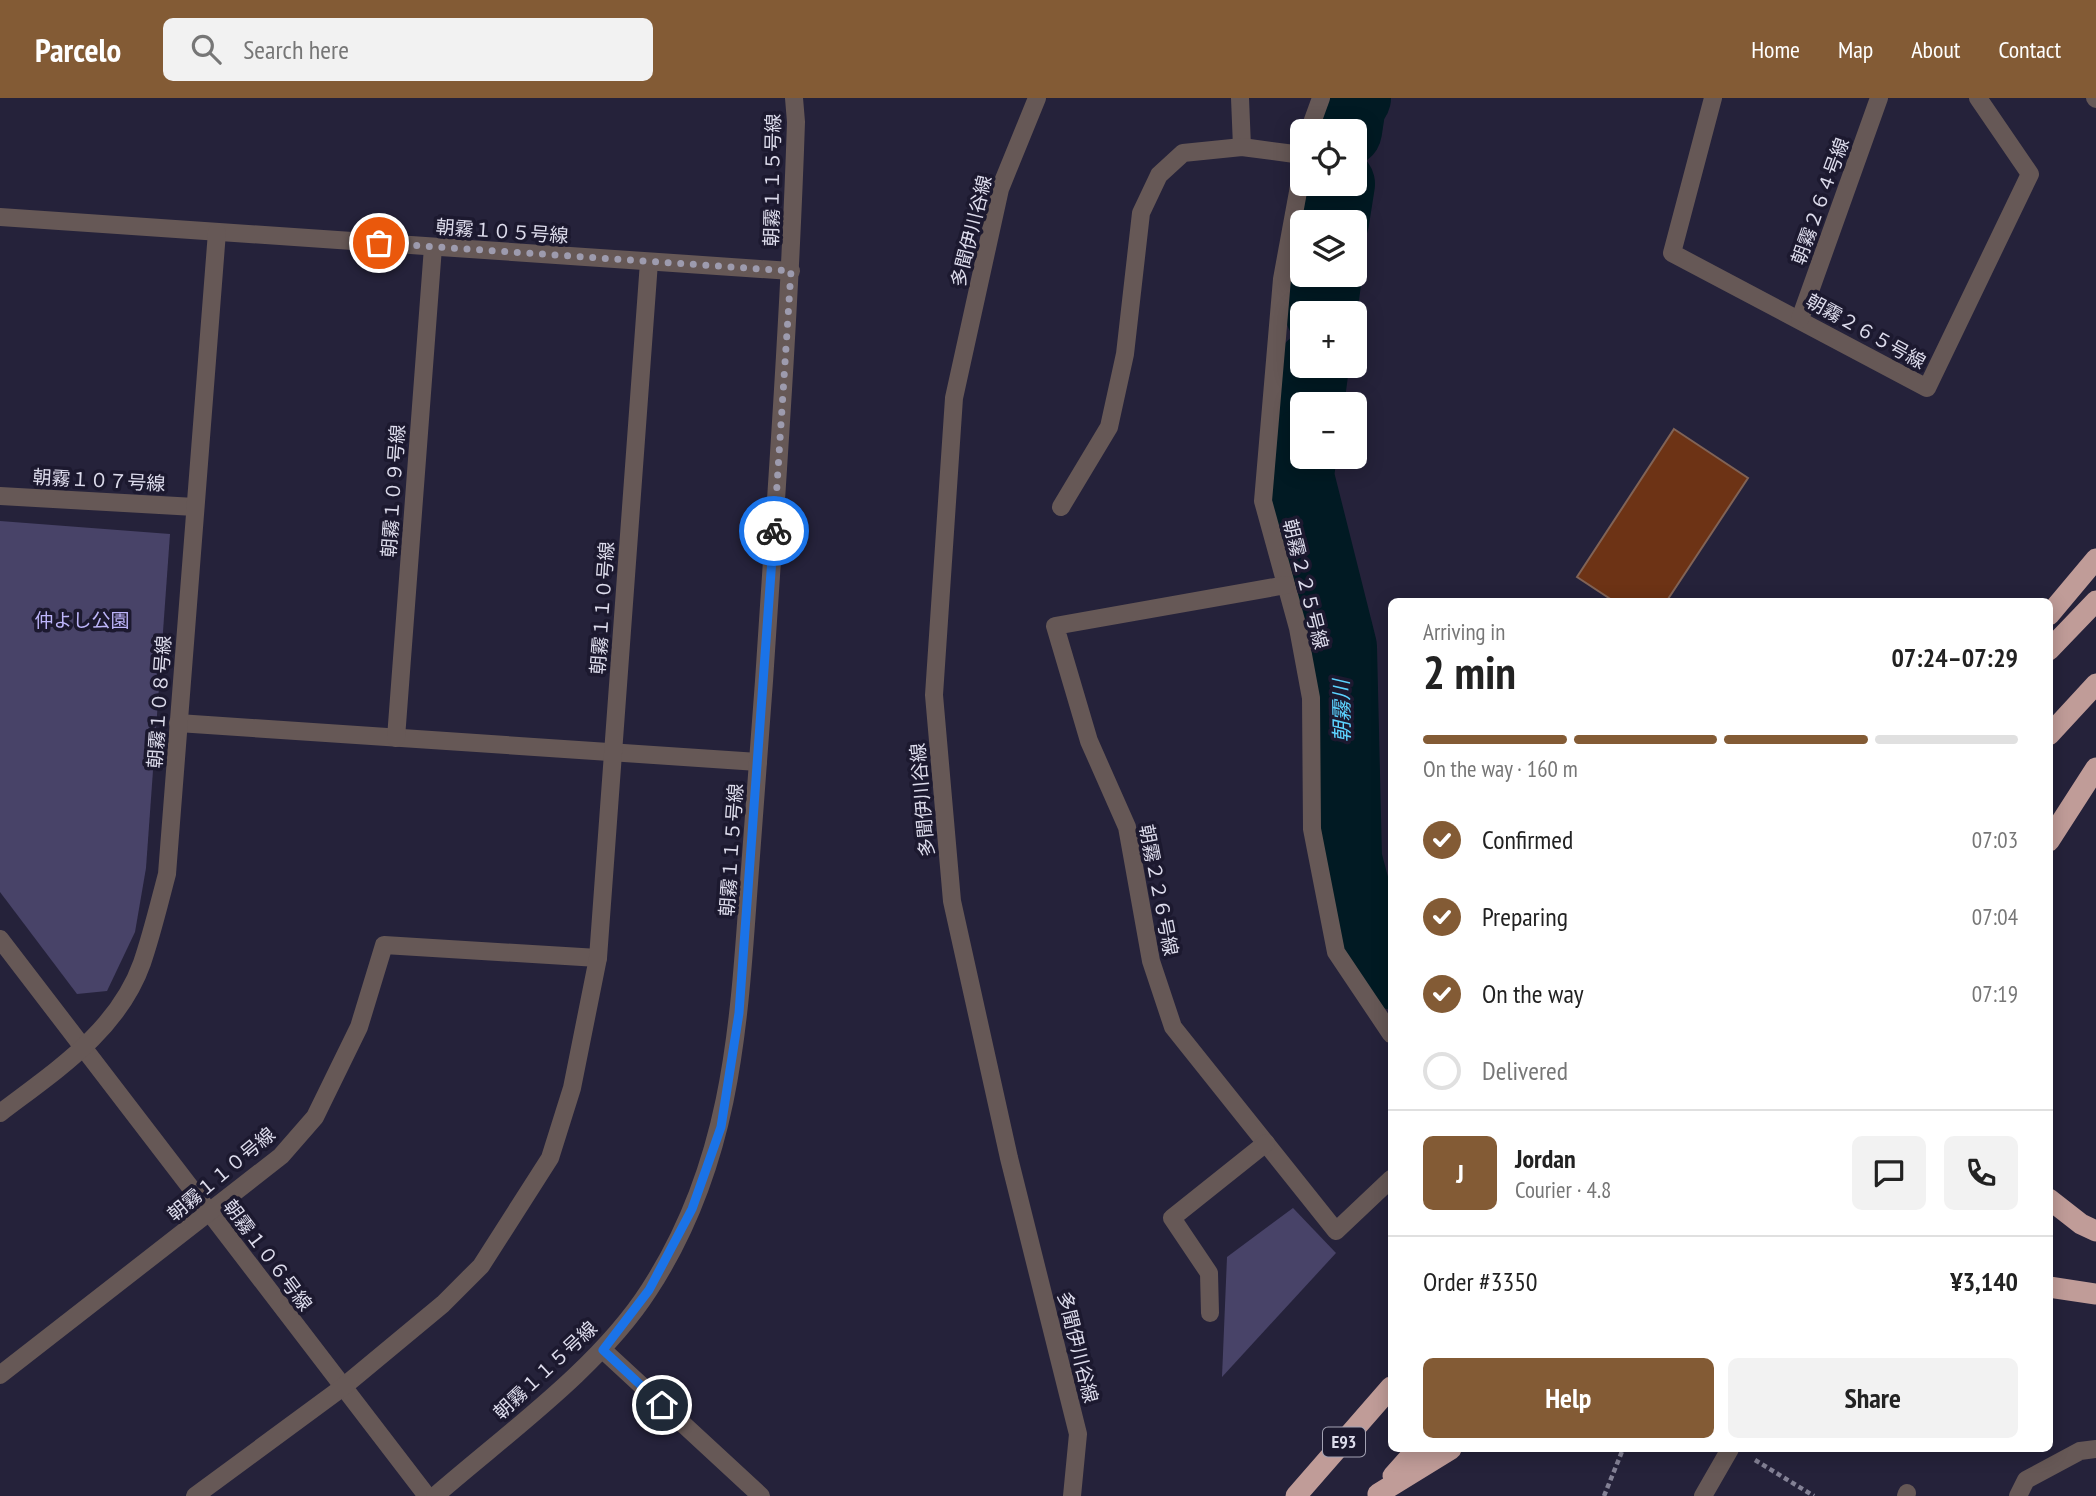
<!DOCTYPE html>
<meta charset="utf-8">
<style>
:root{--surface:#fff;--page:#f2f2f2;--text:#222;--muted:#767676;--line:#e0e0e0;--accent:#835b35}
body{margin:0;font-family:"PT Sans Narrow","Noto Sans JP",sans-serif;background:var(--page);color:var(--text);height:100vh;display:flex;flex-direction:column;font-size:26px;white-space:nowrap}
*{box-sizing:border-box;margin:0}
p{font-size:23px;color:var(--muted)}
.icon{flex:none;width:38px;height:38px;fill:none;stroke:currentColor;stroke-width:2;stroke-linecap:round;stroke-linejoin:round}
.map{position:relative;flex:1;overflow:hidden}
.side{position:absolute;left:1388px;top:500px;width:665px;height:854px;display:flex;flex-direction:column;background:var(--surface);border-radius:10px;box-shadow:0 4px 18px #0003}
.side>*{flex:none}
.fabs{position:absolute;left:1290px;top:21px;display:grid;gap:14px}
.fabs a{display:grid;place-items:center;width:77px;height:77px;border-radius:10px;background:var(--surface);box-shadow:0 4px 18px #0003;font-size:35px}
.pin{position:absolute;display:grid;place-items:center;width:60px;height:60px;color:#fff;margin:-30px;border:4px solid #fff;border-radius:50%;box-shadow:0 2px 7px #0007}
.courier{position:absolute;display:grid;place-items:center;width:70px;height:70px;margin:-35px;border:5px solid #1a73e8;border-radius:50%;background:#fff;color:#222;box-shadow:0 2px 9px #0007}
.head em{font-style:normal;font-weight:700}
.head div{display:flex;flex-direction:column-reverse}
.head{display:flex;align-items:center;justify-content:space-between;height:119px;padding:0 35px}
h1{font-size:46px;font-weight:700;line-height:52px}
.bar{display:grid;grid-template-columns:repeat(4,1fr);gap:10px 7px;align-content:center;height:84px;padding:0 35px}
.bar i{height:9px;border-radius:5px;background:var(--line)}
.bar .active{background:var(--accent)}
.bar p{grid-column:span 4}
.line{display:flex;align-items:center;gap:18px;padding:0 35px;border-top:2px solid var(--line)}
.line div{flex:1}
.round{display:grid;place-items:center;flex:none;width:74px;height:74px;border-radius:10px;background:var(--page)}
ol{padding:0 35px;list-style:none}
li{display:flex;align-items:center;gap:21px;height:77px}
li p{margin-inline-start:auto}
li .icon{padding:7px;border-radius:50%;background:var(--accent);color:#fff;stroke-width:4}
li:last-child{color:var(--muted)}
li i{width:38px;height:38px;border:4px solid var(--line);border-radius:50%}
.cta{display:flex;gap:14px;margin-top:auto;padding:14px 35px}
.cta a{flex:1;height:80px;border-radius:10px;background:var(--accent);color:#fff;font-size:28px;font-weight:700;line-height:80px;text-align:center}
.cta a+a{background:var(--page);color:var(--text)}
header{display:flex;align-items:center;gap:42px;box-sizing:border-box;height:98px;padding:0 35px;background:var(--accent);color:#fff}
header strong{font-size:33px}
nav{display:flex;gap:38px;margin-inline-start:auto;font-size:24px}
.search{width:490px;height:63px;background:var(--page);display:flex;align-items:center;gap:18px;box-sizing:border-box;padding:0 24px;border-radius:10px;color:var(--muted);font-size:26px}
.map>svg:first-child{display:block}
.green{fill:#484368}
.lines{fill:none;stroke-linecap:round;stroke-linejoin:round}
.river{stroke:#011a23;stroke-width:72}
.building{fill:#6d3315;stroke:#816356;stroke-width:2}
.path{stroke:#838195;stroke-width:4.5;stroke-dasharray:5 3.5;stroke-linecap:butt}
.minor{stroke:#665856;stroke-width:18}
.highway{stroke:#c09c98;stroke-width:21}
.done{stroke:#9d9bae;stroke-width:7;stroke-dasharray:0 12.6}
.route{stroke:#1a73e8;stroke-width:9}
.labels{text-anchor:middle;stroke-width:7;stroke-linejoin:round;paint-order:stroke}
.shield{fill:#1c192f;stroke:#a3a2b3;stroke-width:2}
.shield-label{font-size:18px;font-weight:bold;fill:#dddcec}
.street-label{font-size:19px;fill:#dddcec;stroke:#1c192f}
.park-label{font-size:19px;fill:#bdb5fa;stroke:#1c192f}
.water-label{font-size:21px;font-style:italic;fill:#5cd3ff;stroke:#1c192f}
</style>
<header>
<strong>Parcelo</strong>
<div class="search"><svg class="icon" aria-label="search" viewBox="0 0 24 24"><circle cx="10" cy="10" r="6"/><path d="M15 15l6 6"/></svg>Search here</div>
<nav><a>Home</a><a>Map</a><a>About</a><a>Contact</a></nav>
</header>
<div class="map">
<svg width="2096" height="1398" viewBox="0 0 2096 1398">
<rect width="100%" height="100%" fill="#25223a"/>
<!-- green -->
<g class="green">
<polygon points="0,423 170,436 146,770 135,834 107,893 77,896 0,794"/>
<polygon points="1293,1110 1336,1155 1222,1279 1227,1159"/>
</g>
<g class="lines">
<!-- river -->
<g class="river">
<polyline points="1346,33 1350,7 1355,0"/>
<polyline points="1333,124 1339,86"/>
<polyline points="1321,215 1326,177"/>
<polyline points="1308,306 1313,268"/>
<polyline points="1302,347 1298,378 1341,549 1346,761 1366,836 1391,875"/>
</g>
</g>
<!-- building -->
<polygon class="building" points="1674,331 1748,380 1666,504 1615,504 1577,479"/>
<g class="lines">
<!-- path -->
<g class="path">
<polyline points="1755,1362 1814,1398"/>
<polyline points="1604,1398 1623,1351"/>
</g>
<!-- minor -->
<g class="minor">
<polyline points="1037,0 1000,91 954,300 934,597 952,803 1009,1060 1078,1336 1072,1398"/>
<polyline points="1240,0 1242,49"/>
<polyline points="1713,0 1672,155 1927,290 2030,76 1978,0"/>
<polyline points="2095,0 2096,1"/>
<polyline points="1309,33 1321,0"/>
<polyline points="1302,72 1282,181 1263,403 1298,530 1311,600 1312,731 1336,854 1391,936"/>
<polyline points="0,119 791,173"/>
<polyline points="1800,221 1879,0"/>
<polyline points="0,398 195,409"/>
<polyline points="1061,409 1109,329 1125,256 1141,115 1159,77 1183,55 1242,49 1302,57"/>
<polyline points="1286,487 1055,528 1089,643 1127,729 1151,863 1173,929 1336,1133 1391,1081"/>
<polyline points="178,625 758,664"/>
<polyline points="396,640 433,149"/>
<polyline points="0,841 427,1398"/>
<path d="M0,1015C55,973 118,933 142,865C152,836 159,806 167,776L217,134"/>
<polyline points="1210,1215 1209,1175 1172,1120 1266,1045"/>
<polyline points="603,1252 761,1398"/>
<polyline points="0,1277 281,1058 315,1019 359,929 384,847 598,860"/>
<polyline points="195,1398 343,1289 443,1206 481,1168 550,1060 572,990 598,860 649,164"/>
<path d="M435,1398C506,1336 599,1270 649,1192C729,1069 738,939 748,798C754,722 760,645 765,568C777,386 790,205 796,24L794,0"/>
<polyline points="1703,1398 1730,1351"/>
<polyline points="1906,1398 1907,1395"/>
<polyline points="2018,1398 2026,1382 2080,1353 2096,1351"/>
</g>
<!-- highway -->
<g class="highway">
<polyline points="2049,517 2096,461"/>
<polyline points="2049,552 2096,503"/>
<polyline points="2049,637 2096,586"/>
<polyline points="2049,743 2096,670"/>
<polyline points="2049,1101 2081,1126 2096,1133"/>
<polyline points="2049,1189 2096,1196"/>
<polyline points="1393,1378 1417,1351"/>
<polyline points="1378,1396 1451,1351"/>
<polyline points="1296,1398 1391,1289"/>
</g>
</g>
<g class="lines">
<!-- done -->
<polyline class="done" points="379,145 791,173 774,433"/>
<!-- route -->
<polyline class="route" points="662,1307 603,1252 649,1192 692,1111 721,1029 739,915 774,433"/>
</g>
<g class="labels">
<!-- shield labels -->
<rect class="shield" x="1323" y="1329.5" width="42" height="29" rx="5"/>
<g class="shield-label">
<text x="1344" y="1350">E93</text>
</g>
<!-- street labels -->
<g class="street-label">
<text transform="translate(772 82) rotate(-89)" y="7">朝霧１１５号線</text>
<text transform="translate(1820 103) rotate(-70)" y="7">朝霧２６４号線</text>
<text transform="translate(502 133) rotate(4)" y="7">朝霧１０５号線</text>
<text transform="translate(971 133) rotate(-76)" y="7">多聞伊川谷線</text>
<text transform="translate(1866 233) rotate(29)" y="7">朝霧２６５号線</text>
<text transform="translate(99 382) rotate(3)" y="7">朝霧１０７号線</text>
<text transform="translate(393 393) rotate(-86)" y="7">朝霧１０９号線</text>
<text transform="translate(1306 486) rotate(76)" y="7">朝霧２２５号線</text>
<text transform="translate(602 510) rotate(-86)" y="7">朝霧１１０号線</text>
<text transform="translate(159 604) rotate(-86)" y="7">朝霧１０８号線</text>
<text transform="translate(922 702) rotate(-95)" y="7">多聞伊川谷線</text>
<text transform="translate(731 752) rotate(-86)" y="7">朝霧１１５号線</text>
<text transform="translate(1159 792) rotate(79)" y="7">朝霧２２６号線</text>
<text transform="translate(221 1076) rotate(-40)" y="7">朝霧１１０号線</text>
<text transform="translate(268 1157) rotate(53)" y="7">朝霧１０６号線</text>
<text transform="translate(1078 1249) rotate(76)" y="7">多聞伊川谷線</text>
<text transform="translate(545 1272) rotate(-43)" y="7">朝霧１１５号線</text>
</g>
<!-- park labels -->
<g class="park-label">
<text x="82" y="529">仲よし公園</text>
</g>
<!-- water labels -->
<g class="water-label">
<text transform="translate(1342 613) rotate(-91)" y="7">朝霧川</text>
</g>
</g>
</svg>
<div class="fabs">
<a><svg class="icon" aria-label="locate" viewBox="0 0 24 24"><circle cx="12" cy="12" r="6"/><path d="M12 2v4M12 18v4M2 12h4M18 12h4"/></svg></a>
<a><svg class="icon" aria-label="layers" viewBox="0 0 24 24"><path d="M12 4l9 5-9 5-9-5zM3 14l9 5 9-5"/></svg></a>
<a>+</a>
<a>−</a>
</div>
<div class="pin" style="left:379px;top:145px;background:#ea580c"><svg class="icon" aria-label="bag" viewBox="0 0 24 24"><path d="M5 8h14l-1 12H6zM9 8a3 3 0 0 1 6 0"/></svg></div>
<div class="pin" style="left:662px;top:1307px;background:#1f2937"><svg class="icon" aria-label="home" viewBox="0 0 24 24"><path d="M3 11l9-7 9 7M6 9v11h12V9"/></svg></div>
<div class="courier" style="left:774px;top:433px"><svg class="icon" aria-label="bike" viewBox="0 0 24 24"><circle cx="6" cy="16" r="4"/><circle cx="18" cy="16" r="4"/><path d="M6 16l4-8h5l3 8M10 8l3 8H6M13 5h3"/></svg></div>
<section class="side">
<div class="head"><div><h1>2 min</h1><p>Arriving in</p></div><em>07:24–07:29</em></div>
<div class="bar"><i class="active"></i><i class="active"></i><i class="active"></i><i></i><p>On the way · 160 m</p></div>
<ol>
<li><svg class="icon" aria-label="check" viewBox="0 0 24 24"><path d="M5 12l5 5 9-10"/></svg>Confirmed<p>07:03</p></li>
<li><svg class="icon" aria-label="check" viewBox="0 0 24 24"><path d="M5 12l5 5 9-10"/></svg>Preparing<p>07:04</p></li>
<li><svg class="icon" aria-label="check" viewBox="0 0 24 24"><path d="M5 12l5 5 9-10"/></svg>On the way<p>07:19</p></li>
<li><i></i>Delivered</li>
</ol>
<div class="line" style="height:126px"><b class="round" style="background:var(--accent);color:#fff">J</b><div><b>Jordan</b><p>Courier · 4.8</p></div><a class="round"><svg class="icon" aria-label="chat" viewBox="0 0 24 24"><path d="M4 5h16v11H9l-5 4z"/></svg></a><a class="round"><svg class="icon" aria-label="phone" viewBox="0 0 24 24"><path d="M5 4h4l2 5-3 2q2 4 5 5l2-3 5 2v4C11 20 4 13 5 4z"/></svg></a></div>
<div class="line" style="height:91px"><div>Order #3350</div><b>¥3,140</b></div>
<div class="cta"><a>Help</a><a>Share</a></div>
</section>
</div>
